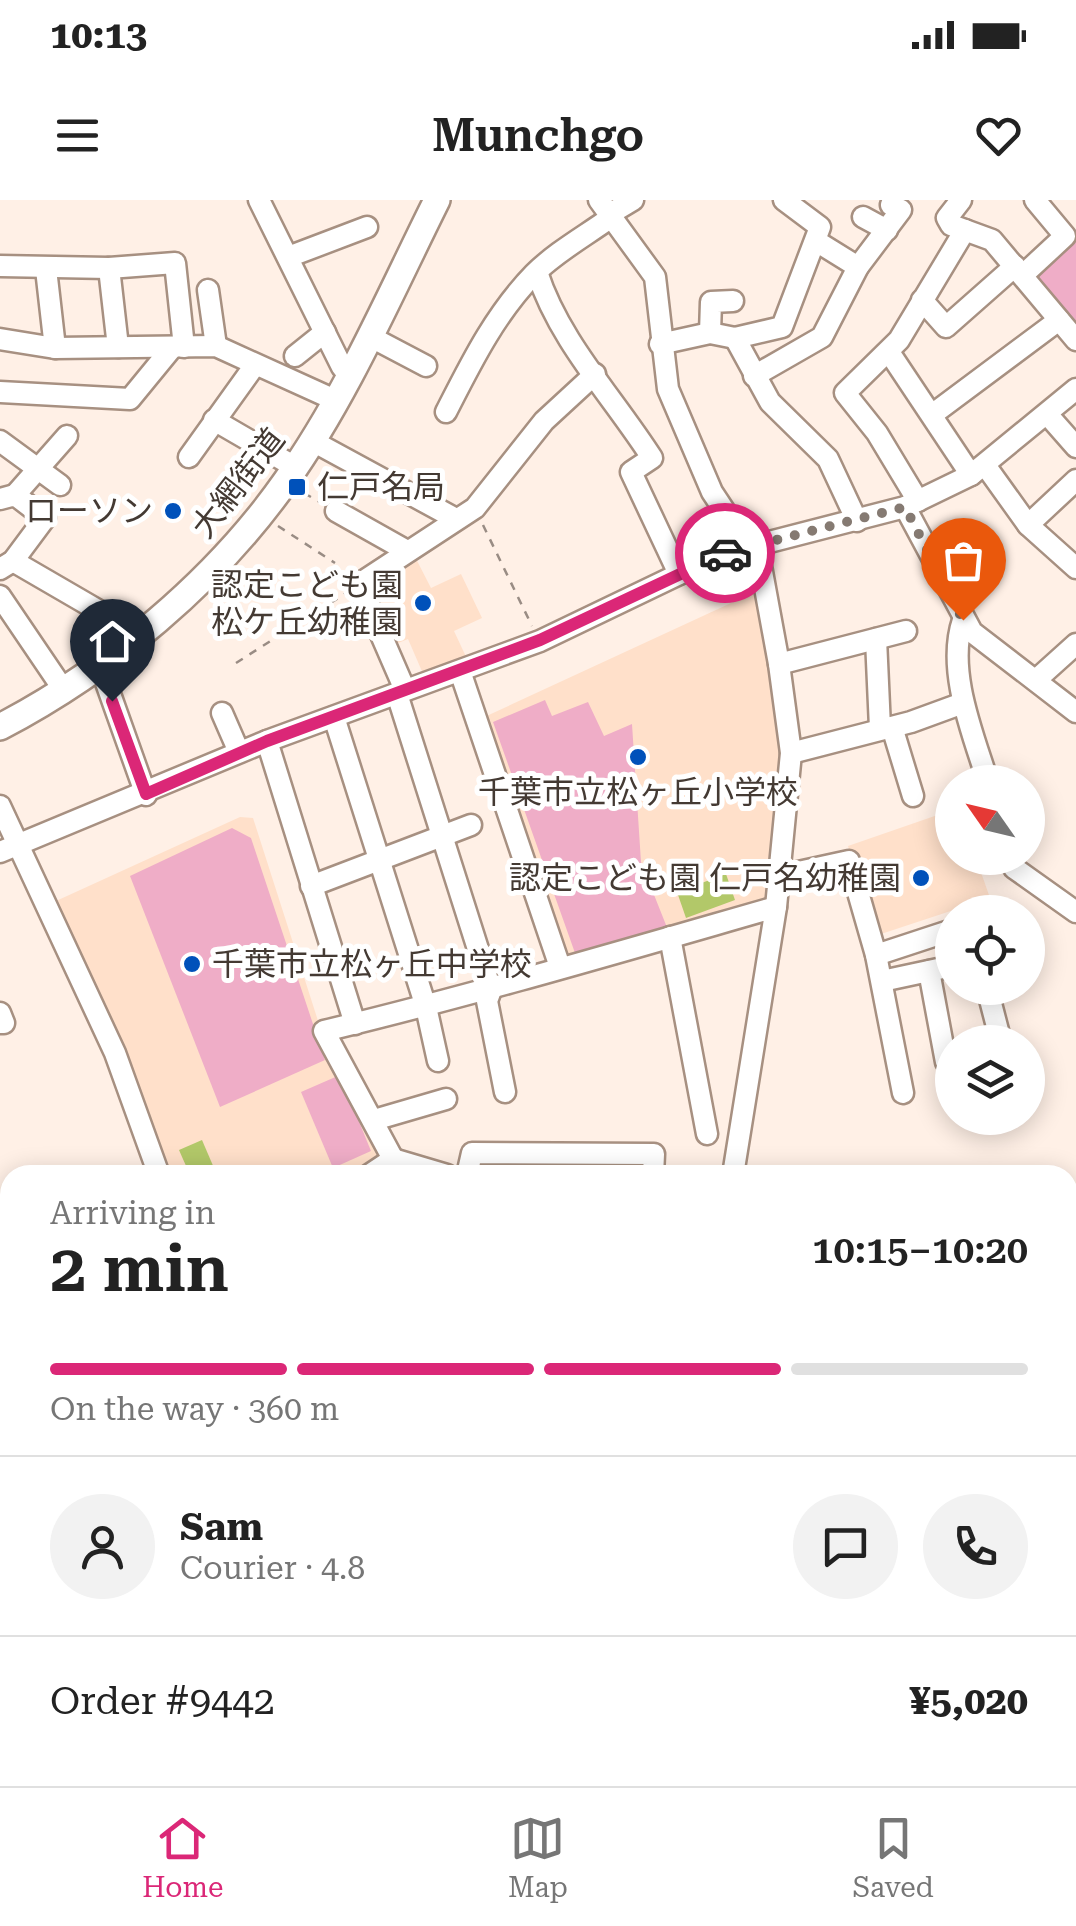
<!DOCTYPE html>
<meta charset="utf-8">
<style>
:root{--surface:#fff;--page:#f2f2f2;--text:#222;--muted:#767676;--line:#e0e0e0;--accent:#db2777}
body{margin:0;font-family:"Roboto Serif","Noto Sans JP",serif;background:var(--page);color:var(--text);height:100vh;display:flex;flex-direction:column;font-size:38px;white-space:nowrap}
*{box-sizing:border-box;margin:0}
p{font-size:32px;color:var(--muted)}
.icon{flex:none;width:55px;height:55px;fill:none;stroke:currentColor;stroke-width:2;stroke-linecap:round;stroke-linejoin:round}
.map{position:relative;flex:1;overflow:hidden}
.drawer{position:absolute;left:0px;top:965px;width:1078px;height:622px;display:flex;flex-direction:column;background:var(--surface);border-radius:30px 30px 0 0;box-shadow:0 5px 25px #0003}
.drawer>*{flex:none}
.needle{width:65px;rotate:304deg}
.tools{position:absolute;left:935px;top:565px;display:grid;gap:20px}
.tools a{display:grid;place-items:center;width:110px;height:110px;border-radius:50%;background:var(--surface);box-shadow:0 5px 25px #0003;font-size:50px}
.pin{position:absolute;display:grid;place-items:center;width:85px;height:85px;color:#fff;margin:-102px -42px;border-radius:50% 50% 50% 0;rotate:-45deg;box-shadow:0 0 10px #0007}
.pin .icon{rotate:45deg}
.courier{position:absolute;display:grid;place-items:center;width:100px;height:100px;margin:-50px;border:8px solid #db2777;border-radius:50%;background:#fff;color:#222;box-shadow:0 2px 12px #0007}
.headline em{font-style:normal;font-weight:600}
.headline div{display:flex;flex-direction:column-reverse}
.headline{display:flex;align-items:center;justify-content:space-between;height:170px;padding:0 50px}
h1{font-size:65px;font-weight:600;line-height:75px}
.bar{display:grid;grid-template-columns:repeat(4,1fr);gap:15px 10px;align-content:center;height:120px;padding:0 50px}
.bar i{height:12px;border-radius:8px;background:var(--line)}
.bar .current{background:var(--accent)}
.bar p{grid-column:span 4}
.line{display:flex;align-items:center;gap:25px;padding:0 50px;border-top:2px solid var(--line)}
.line div{flex:1}
.round{display:grid;place-items:center;flex:none;width:105px;height:105px;border-radius:52px;background:var(--page)}
.status{display:flex;justify-content:space-between;align-items:center;height:70px;padding:0 50px;background:var(--surface);direction:ltr}
.status svg{height:28px;fill:currentColor}
header{display:flex;justify-content:space-between;align-items:center;height:130px;padding:0 50px;background:var(--surface);font-size:45px;font-weight:600}
.tabs{display:flex;justify-content:space-around;align-items:center;height:140px;border-top:2px solid var(--line);background:var(--surface);font-size:28px;color:var(--muted)}
.tabs a{display:grid;justify-items:center;gap:5px}
.tabs .current{color:var(--accent)}
.map>svg:first-child{display:block}
.built{fill:#ffe0ca}
.green{fill:#efadc7}
.water{fill:#b2c869}
.lines{fill:none;stroke-linecap:round;stroke-linejoin:round}
.minor-casing{stroke:#a79081;stroke-width:25}
.major-casing{stroke:#a79081;stroke-width:30}
.path{stroke:#998c84;stroke-width:2.5;stroke-dasharray:8 8;stroke-linecap:butt}
.minor{stroke:#fff;stroke-width:20}
.major{stroke:#fff;stroke-width:25}
.done{stroke:#857a72;stroke-width:10;stroke-dasharray:0 18}
.route{stroke:#db2777;stroke-width:12}
.poi-dot{fill:#0051ba;stroke:#fff;stroke-width:4}
.labels{text-anchor:middle;stroke-width:10;stroke-linejoin:round;paint-order:stroke}
.street-label{font-size:32px;fill:#443a33;stroke:#fff}
.poi-label{font-size:32px;fill:#443a33;stroke:#fff;text-anchor:end}
</style>
<div class="status"><b>10:13</b><svg viewBox="0 0 49 12"><path d="M0 12V9h3v3zM5 12V6h3v6zM10 12V3h3v9zM15 12V0h3v12zM26 1h20v11H26zM47 4h2v5h-2z"/></svg></div>
<header><svg class="icon" aria-label="menu" viewBox="0 0 24 24"><path d="M4 6h16M4 12h16M4 18h16"/></svg>Munchgo<svg class="icon" aria-label="heart" viewBox="0 0 24 24"><path d="M12 20l-8-8c-3-5 5-10 8-4 3-6 11-1 8 4z"/></svg></header>
<div class="map">
<svg width="1076" height="1586" viewBox="0 0 1076 1586">
<rect width="100%" height="100%" fill="#fff0e6"/>
<!-- built -->
<g class="built">
<polygon points="412,351 431,388 461,374 482,418 454,431 468,461 424,476 408,439 391,446 363,383"/>
<polygon points="757,391 777,472 783,585 769,706 564,762 480,519"/>
<polygon points="952,610 952,658 976,658 990,698 875,736 848,646"/>
<polygon points="240,617 253,618 320,827 386,954 373,967 341,975 168,975 130,865 56,701"/>
</g>
<!-- green -->
<g class="green">
<polygon points="1076,33 1076,129 1029,74"/>
<polygon points="545,500 552,516 588,502 604,536 632,524 641,662 668,730 575,753 493,522"/>
<polygon points="232,628 251,638 325,860 220,907 130,676"/>
<polygon points="340,875 371,951 333,968 301,892"/>
<polygon points="1068,1057 1076,1073 1076,1235 1068,1224"/>
<polygon points="10,1122 10,1356 0,1351 0,1132"/>
</g>
<!-- water -->
<g class="water">
<polygon points="726,674 735,700 686,718 677,692"/>
<polygon points="202,940 217,975 190,975 179,950"/>
</g>
<g class="lines">
<!-- minor casing -->
<g class="minor-casing">
<g id="minor">
<polyline points="259,0 342,167 351,170"/>
<polyline points="599,0 655,77 668,189 712,292 761,366 779,464 791,553 776,707 733,975"/>
<polyline points="961,0 947,18 951,25 992,40 1076,140"/>
<polyline points="608,15 633,0"/>
<polyline points="863,17 887,30"/>
<polyline points="816,41 858,67"/>
<polyline points="288,57 367,27"/>
<polyline points="0,66 109,68 175,63 184,147"/>
<polyline points="109,68 118,147"/>
<polyline points="46,69 55,148"/>
<path d="M537,72C559,141 613,197 652,258L631,272L679,374"/>
<polyline points="1023,75 1065,36 1035,0"/>
<polyline points="208,90 216,146"/>
<polyline points="922,100 946,127 1015,66"/>
<polyline points="710,133 711,102 733,101"/>
<polyline points="369,136 426,166"/>
<polyline points="735,138 770,202 828,259 857,321"/>
<polyline points="0,139 55,148 216,146 335,200"/>
<polyline points="660,144 710,133 735,138 782,127 820,27 784,0"/>
<polyline points="889,152 971,275"/>
<polyline points="295,156 325,132"/>
<polyline points="754,176 822,137 858,67 901,10 891,5 893,0"/>
<polyline points="0,192 130,199 171,149"/>
<path d="M446,212C471,163 495,114 534,74C556,52 585,36 610,18"/>
<polyline points="933,214 1059,120"/>
<polyline points="1047,214 1076,247"/>
<polyline points="214,220 295,267"/>
<polyline points="0,241 60,285"/>
<polyline points="318,244 456,319"/>
<polyline points="189,257 255,165"/>
<polyline points="985,265 1028,325 1076,368"/>
<polyline points="15,295 67,236"/>
<polyline points="0,299 15,295 45,318 13,361 0,369"/>
<polyline points="918,301 877,233 845,193 899,140 965,30"/>
<polyline points="905,307 972,432 1076,512"/>
<polyline points="336,311 407,351"/>
<polyline points="1028,325 1076,280"/>
<polyline points="13,361 137,433"/>
<polyline points="0,396 63,489"/>
<path d="M963,420C946,470 973,534 988,582"/>
<polyline points="876,439 880,528"/>
<polyline points="99,463 146,595"/>
<polyline points="779,464 906,431"/>
<polyline points="460,471 560,767"/>
<polyline points="1036,480 1076,444"/>
<polyline points="405,490 359,384 475,308 544,221 595,174"/>
<polyline points="397,494 491,790 487,801 505,892"/>
<polyline points="222,513 239,552"/>
<polyline points="334,517 426,807 438,861"/>
<polyline points="892,527 913,596"/>
<polyline points="267,541 355,824"/>
<polyline points="791,553 911,522 963,503"/>
<polyline points="0,606 115,853 159,975"/>
<polyline points="0,652 267,541 540,441 719,355 905,307 971,275 1076,189"/>
<polyline points="1010,658 1014,668 1076,712"/>
<polyline points="780,676 849,661 876,755 903,893"/>
<polyline points="311,686 471,625"/>
<polyline points="670,737 707,934"/>
<polyline points="876,755 952,730"/>
<polyline points="929,771 946,862"/>
<polyline points="882,781 952,766"/>
<polyline points="987,788 1001,842"/>
<polyline points="0,813 4,823 0,823"/>
<polyline points="374,920 446,899"/>
<path d="M393,959L324,831C477,794 626,750 776,707"/>
<polyline points="369,975 393,959 447,975"/>
<polyline points="467,975 472,953 654,954 653,975"/>
<polyline points="0,1050 10,1035"/>
<polyline points="1068,1160 1076,1152"/>
<polyline points="0,1273 10,1274"/>
<polyline points="1068,1343 1076,1336"/>
<polyline points="1068,1380 1076,1399"/>
<polyline points="0,1392 10,1398"/>
<polyline points="1068,1444 1076,1437"/>
<polyline points="0,1479 10,1485"/>
<polyline points="1068,1494 1076,1488"/>
<polyline points="1068,1541 1076,1536"/>
<polyline points="0,1566 10,1571"/>
<polyline points="89,1578 97,1586"/>
<polyline points="170,1578 178,1586"/>
<polyline points="282,1578 283,1586"/>
<polyline points="389,1578 393,1586"/>
<polyline points="486,1578 490,1586"/>
<polyline points="545,1578 550,1586"/>
<polyline points="562,1578 589,1586"/>
<polyline points="48,1586 61,1578"/>
<polyline points="686,1586 688,1578"/>
<polyline points="910,1586 914,1578"/>
<polyline points="991,1586 1001,1578"/>
</g>
</g>
<!-- major casing -->
<g class="major-casing">
<path id="major" d="M0,527C109,470 215,382 286,281C347,195 390,94 437,0"/>
</g>
<!-- path -->
<g class="path">
<polyline points="304,293 323,304"/>
<polyline points="483,325 532,426"/>
<polyline points="278,326 335,363"/>
<polyline points="236,463 346,393"/>
<polyline points="0,1234 10,1229"/>
</g>
<!-- minor -->
<use href="#minor" class="minor"/>
<!-- major -->
<use href="#major" class="major"/>
</g>
<g class="lines">
<!-- done -->
<polyline class="done" points="725,353 905,307 963,420"/>
<!-- route -->
<polyline class="route" points="112,501 146,594 267,541 540,440 725,353"/>
</g>
<!-- markers -->
<g class="poi-dot">
<rect x="287" y="277" width="20" height="20" rx="5"/>
<circle cx="173" cy="311" r="10"/>
<circle cx="423" cy="403" r="10"/>
<circle cx="638" cy="557" r="10"/>
<circle cx="921" cy="678" r="10"/>
<circle cx="192" cy="764" r="10"/>
</g>
<g class="labels">
<!-- street labels -->
<g class="street-label">
<text transform="translate(238 283) rotate(-52)" y="11">大網街道</text>
</g>
<!-- poi labels -->
<g class="poi-label">
<text x="317" y="298" text-anchor="start">仁戸名局</text>
<text x="153" y="322">ローソン</text>
<text x="403" y="396">認定こども園<tspan x="403" dy="37">松ケ丘幼稚園</tspan></text>
<text x="638" y="603" text-anchor="middle">千葉市立松ヶ丘小学校</text>
<text x="901" y="689">認定こども園 仁戸名幼稚園</text>
<text x="212" y="775" text-anchor="start">千葉市立松ヶ丘中学校</text>
</g>
</g>
</svg>
<div class="tools">
<a><svg class="needle" viewBox="-14 -14 28 28"><path d="M0-13l5 13h-10z" fill="#e53935"/><path d="M0 13l5-13h-10z" fill="#767676"/></svg></a>
<a><svg class="icon" aria-label="locate" viewBox="0 0 24 24"><circle cx="12" cy="12" r="6"/><path d="M12 2v4M12 18v4M2 12h4M18 12h4"/></svg></a>
<a><svg class="icon" aria-label="layers" viewBox="0 0 24 24"><path d="M12 4l9 5-9 5-9-5zM3 14l9 5 9-5"/></svg></a>
</div>
<div class="pin" style="left:963px;top:420px;background:#ea580c"><svg class="icon" aria-label="bag" viewBox="0 0 24 24"><path d="M5 8h14l-1 12H6zM9 8a3 3 0 0 1 6 0"/></svg></div>
<div class="pin" style="left:112px;top:501px;background:#1f2937"><svg class="icon" aria-label="home" viewBox="0 0 24 24"><path d="M3 11l9-7 9 7M6 9v11h12V9"/></svg></div>
<div class="courier" style="left:725px;top:353px"><svg class="icon" aria-label="car" viewBox="0 0 24 24"><path d="M5 17H2v-5l4-1 3-4h7l3 4 3 1v5h-3M9 17h6M6 11h13"/><circle cx="7" cy="17" r="2"/><circle cx="17" cy="17" r="2"/></svg></div>
<section class="drawer">
<div class="headline"><div><h1>2 min</h1><p>Arriving in</p></div><em>10:15–10:20</em></div>
<div class="bar"><i class="current"></i><i class="current"></i><i class="current"></i><i></i><p>On the way · 360 m</p></div>
<div class="line" style="height:180px"><a class="round"><svg class="icon" aria-label="person" viewBox="0 0 24 24"><circle cx="12" cy="8" r="4"/><path d="M4 21q1-7 8-7t8 7"/></svg></a><div><b>Sam</b><p>Courier · 4.8</p></div><a class="round"><svg class="icon" aria-label="chat" viewBox="0 0 24 24"><path d="M4 5h16v11H9l-5 4z"/></svg></a><a class="round"><svg class="icon" aria-label="phone" viewBox="0 0 24 24"><path d="M5 4h4l2 5-3 2q2 4 5 5l2-3 5 2v4C11 20 4 13 5 4z"/></svg></a></div>
<div class="line" style="height:130px"><div>Order #9442</div><b>¥5,020</b></div>
</section>
</div>
<nav class="tabs">
<a class="current"><svg class="icon" aria-label="home" viewBox="0 0 24 24"><path d="M3 11l9-7 9 7M6 9v11h12V9"/></svg>Home</a>
<a><svg class="icon" aria-label="map" viewBox="0 0 24 24"><path d="M3 6l6-2 6 2 6-2v14l-6 2-6-2-6 2zM9 4v14M15 6v14"/></svg>Map</a>
<a><svg class="icon" aria-label="saved" viewBox="0 0 24 24"><path d="M7 4h10v16l-5-4-5 4z"/></svg>Saved</a>
</nav>
